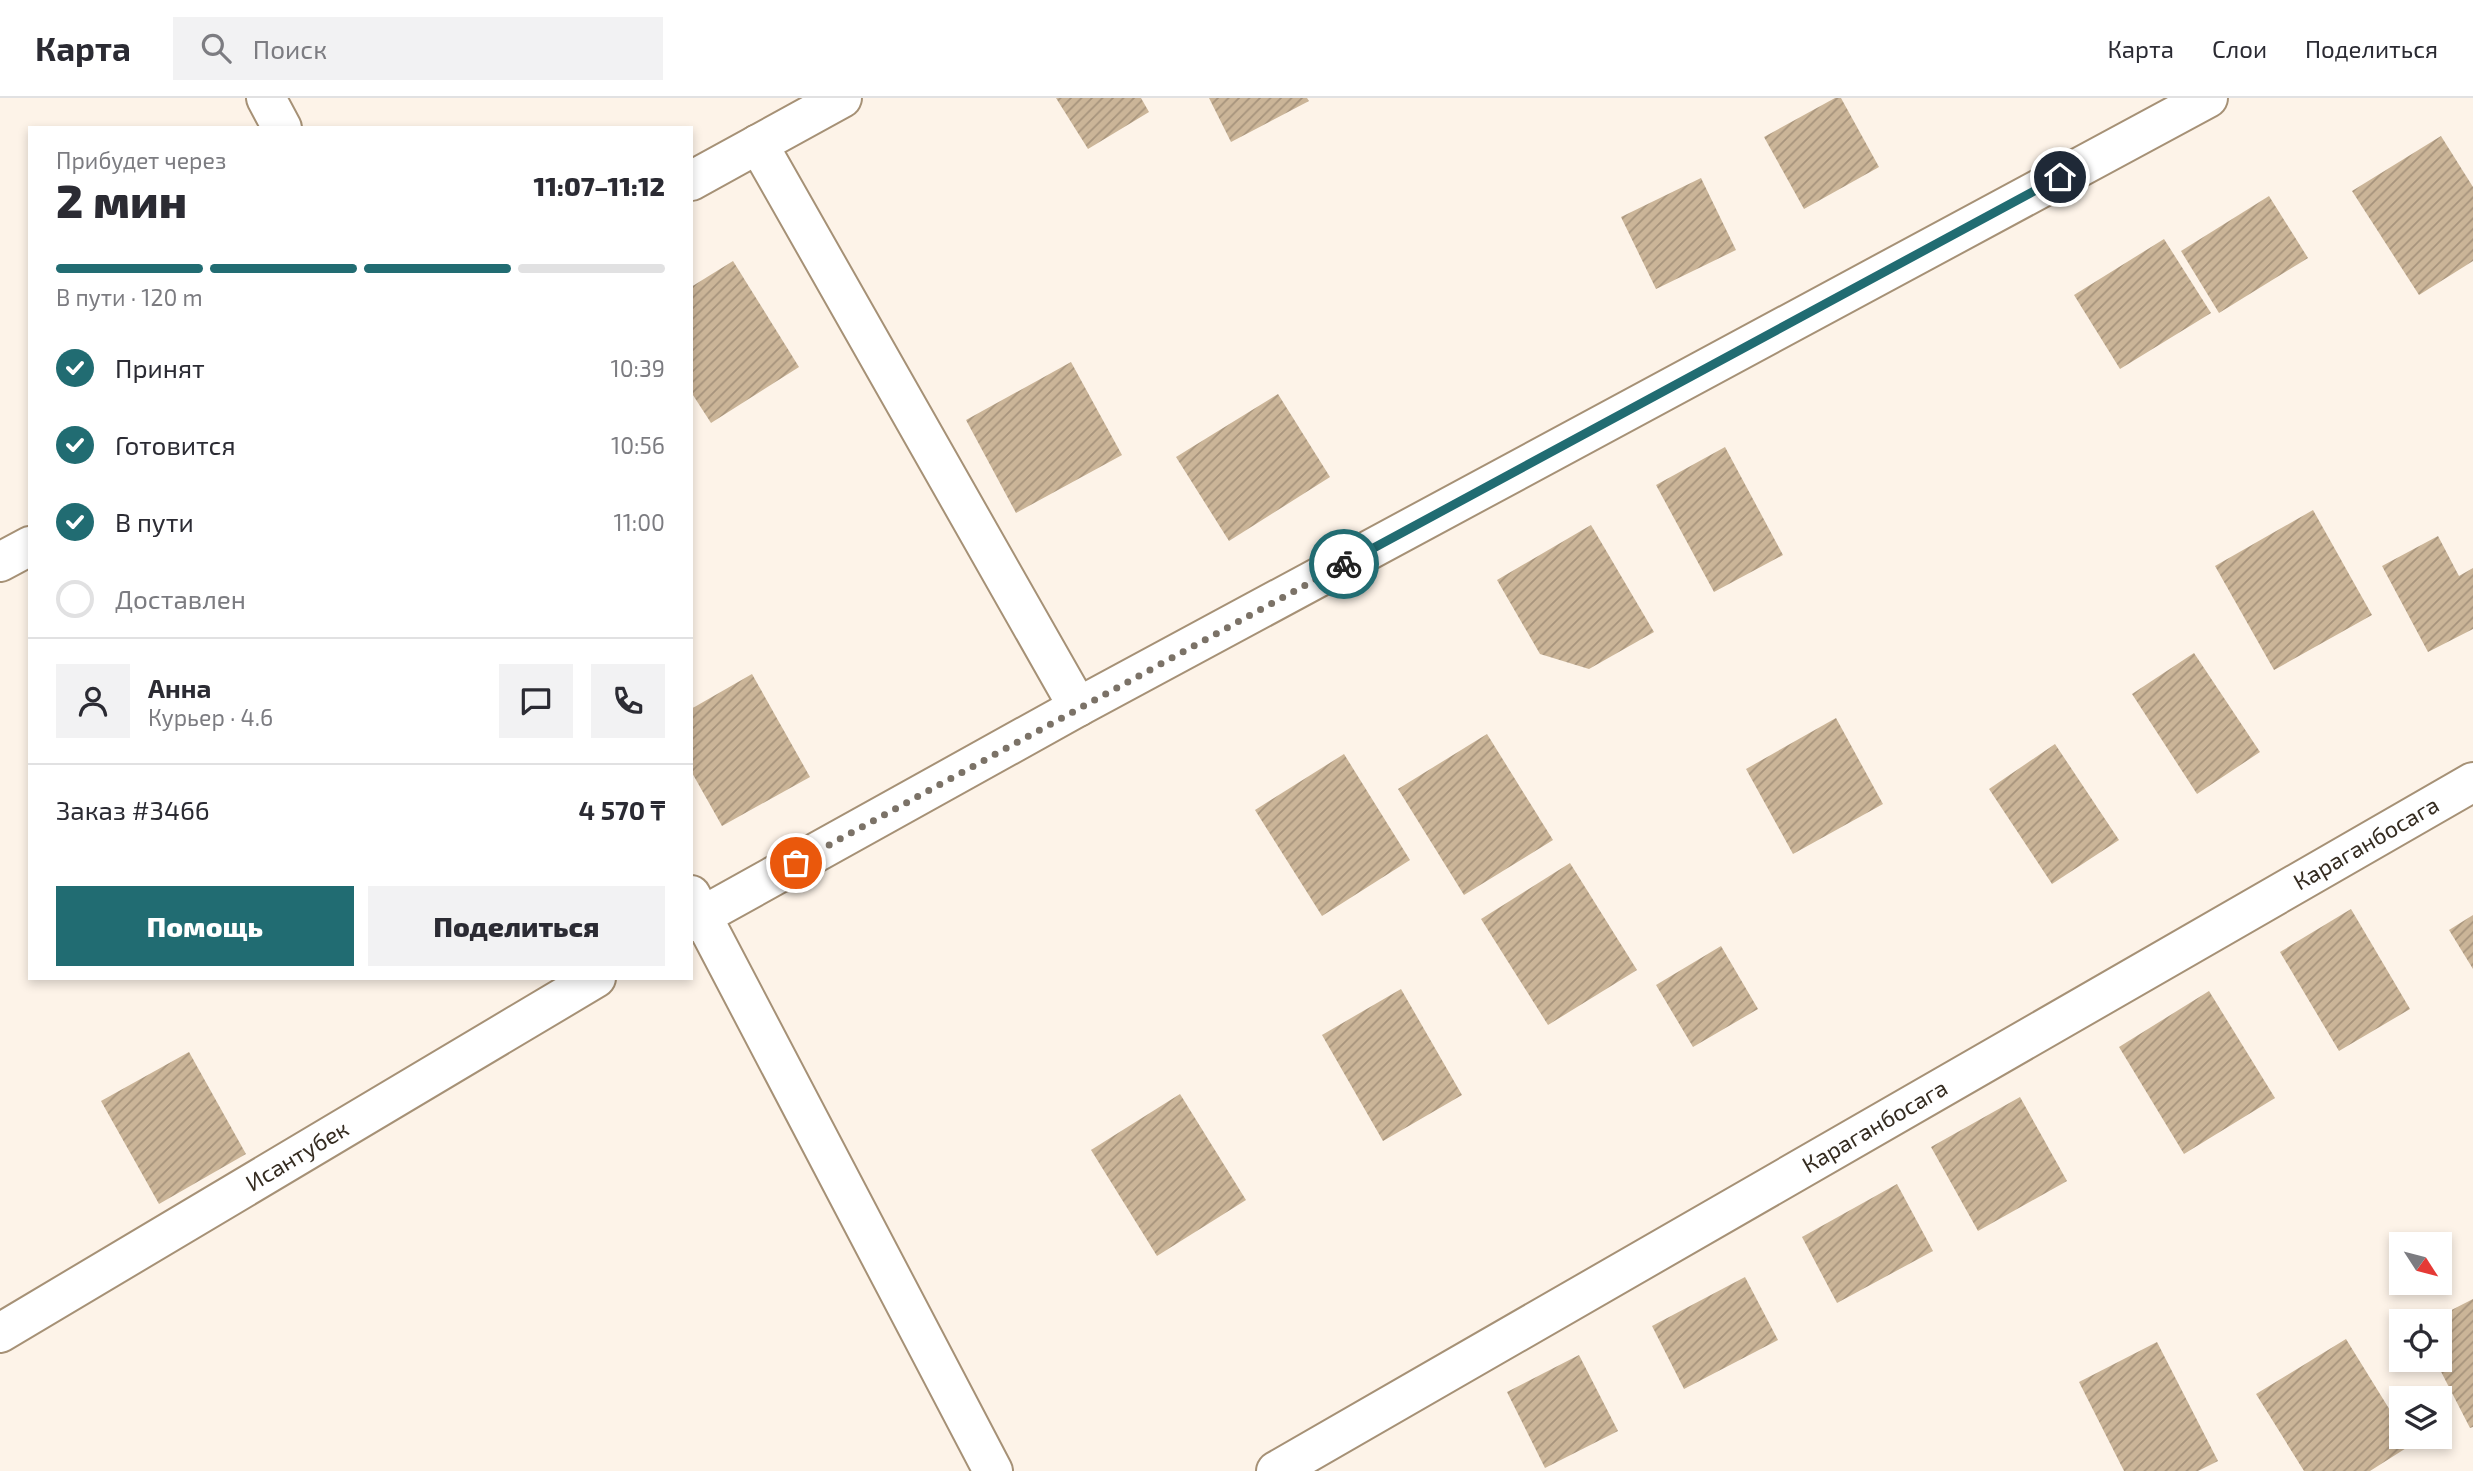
<!DOCTYPE html>
<html lang="ru">
<meta charset="utf-8">
<style>
:root{--surface:#fff;--page:#f2f2f3;--text:#2b2b33;--muted:#7c7c81;--line:#e1e1e2;--accent:#216c72}
body{margin:0;font-family:"Exo 2",sans-serif;background:var(--page);color:var(--text);height:100vh;display:flex;flex-direction:column;font-size:26px;white-space:nowrap}
*{box-sizing:border-box;margin:0}
p{font-size:23px;color:var(--muted)}
.icon{flex:none;width:38px;height:38px;fill:none;stroke:currentColor;stroke-width:2;stroke-linecap:round;stroke-linejoin:round}
.map{position:relative;flex:1;overflow:hidden}
.sheet{position:absolute;left:28px;top:28px;width:665px;height:854px;display:flex;flex-direction:column;background:var(--surface);border-radius:0px;box-shadow:0 4px 10px #0003}
.sheet>*{flex:none}
.needle{width:46px;rotate:126deg}
.tools{position:absolute;left:2389px;top:1134px;display:grid;gap:14px}
.tools a{display:grid;place-items:center;width:63px;height:63px;border-radius:0px;background:var(--surface);box-shadow:0 4px 10px #0003;font-size:35px}
.pin{position:absolute;display:grid;place-items:center;width:60px;height:60px;color:#fff;margin:-30px;border:4px solid #fff;border-radius:50%;box-shadow:0 2px 7px #0007}
.courier{position:absolute;display:grid;place-items:center;width:70px;height:70px;margin:-35px;border:5px solid #216c72;border-radius:50%;background:#fff;color:#222;box-shadow:0 2px 9px #0007}
.overview em{font-style:normal;font-weight:800}
.overview div{display:flex;flex-direction:column-reverse}
.overview{display:flex;align-items:center;justify-content:space-between;height:119px;padding:0 28px}
h1{font-size:46px;font-weight:800;line-height:52px}
.bar{display:grid;grid-template-columns:repeat(4,1fr);gap:10px 7px;align-content:center;height:84px;padding:0 28px}
.bar i{height:9px;border-radius:5px;background:var(--line)}
.bar .current{background:var(--accent)}
.bar p{grid-column:span 4}
.line{display:flex;align-items:center;gap:18px;padding:0 28px;border-top:2px solid var(--line)}
.line div{flex:1}
.round{display:grid;place-items:center;flex:none;width:74px;height:74px;border-radius:0px;background:var(--page)}
ol{padding:0 28px;list-style:none}
li{display:flex;align-items:center;gap:21px;height:77px}
li p{margin-inline-start:auto}
li .icon{padding:7px;border-radius:50%;background:var(--accent);color:#fff;stroke-width:4}
li:last-child{color:var(--muted)}
li i{width:38px;height:38px;border:4px solid var(--line);border-radius:50%}
.primary-button{display:flex;gap:14px;margin-top:auto;padding:14px 28px}
.primary-button a{flex:1;height:80px;border-radius:0px;background:var(--accent);color:#fff;font-size:28px;font-weight:800;line-height:80px;text-align:center}
.primary-button a+a{background:var(--page);color:var(--text)}
header{display:flex;align-items:center;gap:42px;box-sizing:border-box;height:98px;padding:0 35px;background:var(--surface);border-bottom:2px solid var(--line)}
header strong{font-size:33px}
nav{display:flex;gap:38px;margin-inline-start:auto;font-size:24px}
.search{width:490px;height:63px;background:var(--page);display:flex;align-items:center;gap:18px;box-sizing:border-box;padding:0 24px;border-radius:0px;color:var(--muted);font-size:26px}
.map>svg:first-child{display:block}
.building{fill:url(#building-hatch)}
.lines{fill:none;stroke-linecap:round;stroke-linejoin:round}
.minor-casing{stroke:#a69176;stroke-width:42}
.minor{stroke:#fff;stroke-width:38}
.done{stroke:#7b7267;stroke-width:7;stroke-dasharray:0 12.6}
.route{stroke:#216c72;stroke-width:9}
.labels{text-anchor:middle;stroke-width:5;stroke-linejoin:round;paint-order:stroke}
.street-label{font-size:23px;fill:#352c21;stroke:#fff}
</style>
<header>
<strong>Карта</strong>
<div class="search"><svg class="icon" aria-label="search" viewBox="0 0 24 24"><circle cx="10" cy="10" r="6"/><path d="M15 15l6 6"/></svg>Поиск</div>
<nav><a>Карта</a><a>Слои</a><a>Поделиться</a></nav>
</header>
<div class="map">
<svg width="2473" height="1373" viewBox="0 0 2473 1373">
<defs>
<pattern id="building-hatch" width="6" height="6" patternUnits="userSpaceOnUse" patternTransform="scale(1.75)"><rect width="6" height="6" fill="#cbb598"/><path d="M-1 1l2-2M0 6l6-6M5 7l2-2" fill="none" stroke="#a6937c"/></pattern>
</defs>
<rect width="100%" height="100%" fill="#fdf3e8"/>
<!-- building -->
<g class="building">
<polygon points="1056,0 1141,0 1149,14 1088,51"/>
<polygon points="1209,0 1307,0 1309,3 1231,44"/>
<polygon points="1835,0 1841,0 1879,69 1804,111 1764,39"/>
<polygon points="2441,38 2473,89 2473,163 2419,197 2352,93"/>
<polygon points="1701,80 1736,152 1656,191 1621,119"/>
<polygon points="2269,98 2308,160 2219,215 2181,153"/>
<polygon points="2164,141 2211,215 2120,271 2074,197"/>
<polygon points="733,163 799,269 711,325 691,294 691,189"/>
<polygon points="1071,264 1122,357 1016,415 966,322"/>
<polygon points="1278,296 1330,379 1229,443 1176,359"/>
<polygon points="1725,349 1783,457 1714,494 1656,387"/>
<polygon points="2313,412 2372,517 2274,572 2215,468"/>
<polygon points="1591,427 1654,534 1589,571 1540,556 1497,482"/>
<polygon points="2438,438 2459,478 2473,470 2473,531 2428,554 2382,468"/>
<polygon points="2194,555 2260,654 2197,696 2132,596"/>
<polygon points="752,576 810,679 722,728 691,673 691,611"/>
<polygon points="1836,620 1883,706 1793,756 1746,671"/>
<polygon points="1487,636 1553,742 1464,797 1398,691"/>
<polygon points="2055,646 2119,742 2052,786 1989,691"/>
<polygon points="1344,656 1410,762 1322,818 1255,712"/>
<polygon points="1570,765 1637,872 1548,927 1481,821"/>
<polygon points="2351,811 2410,911 2339,953 2280,854"/>
<polygon points="2473,817 2473,871 2449,832"/>
<polygon points="1721,848 1758,911 1693,949 1656,887"/>
<polygon points="1401,891 1462,997 1383,1043 1322,937"/>
<polygon points="2209,893 2275,1000 2184,1056 2119,949"/>
<polygon points="189,954 246,1056 159,1106 101,1003"/>
<polygon points="1180,996 1246,1102 1157,1158 1091,1052"/>
<polygon points="2020,999 2067,1083 1978,1133 1931,1049"/>
<polygon points="1897,1086 1933,1153 1837,1205 1802,1139"/>
<polygon points="1745,1179 1778,1242 1684,1291 1652,1228"/>
<polygon points="2473,1201 2473,1329 2470,1330 2435,1262 2440,1262 2440,1223 2430,1223"/>
<polygon points="2346,1241 2401,1330 2401,1339 2406,1339 2411,1347 2370,1373 2304,1373 2256,1296"/>
<polygon points="2157,1244 2218,1363 2198,1373 2124,1373 2079,1284"/>
<polygon points="1579,1257 1618,1333 1545,1370 1507,1294"/>
</g>
<g class="lines">
<!-- minor casing -->
<g class="minor-casing">
<g id="minor">
<polyline points="266,0 282,30"/>
<polyline points="758,46 1078,609"/>
<polyline points="691,83 842,0"/>
<polyline points="0,464 30,448"/>
<polyline points="691,797 993,1373"/>
<polyline points="691,824 1078,609 2208,0"/>
<path id="s1" d="M0,1235L596,880"/>
<path id="s2" d="M1276,1373L2473,684"/>
</g>
</g>
<!-- minor -->
<use href="#minor" class="minor"/>
</g>
<g class="lines">
<!-- done -->
<polyline class="done" points="796,765 1344,466"/>
<!-- route -->
<polyline class="route" points="1344,466 2060,79"/>
</g>
<g class="labels">
<!-- street labels -->
<g class="street-label">
<text dy="8" stroke="none"><textPath href="#s2" startOffset="1258">Караганбосага</textPath></text>
<text dy="8" stroke="none"><textPath href="#s2" startOffset="691">Караганбосага</textPath></text>
<text dy="8" stroke="none"><textPath href="#s1" startOffset="346">Исантубек</textPath></text>
</g>
</g>
</svg>
<div class="tools">
<a><svg class="needle" viewBox="-14 -14 28 28"><path d="M0-13l5 13h-10z" fill="#e53935"/><path d="M0 13l5-13h-10z" fill="#7c7c81"/></svg></a>
<a><svg class="icon" aria-label="locate" viewBox="0 0 24 24"><circle cx="12" cy="12" r="6"/><path d="M12 2v4M12 18v4M2 12h4M18 12h4"/></svg></a>
<a><svg class="icon" aria-label="layers" viewBox="0 0 24 24"><path d="M12 4l9 5-9 5-9-5zM3 14l9 5 9-5"/></svg></a>
</div>
<div class="pin" style="left:796px;top:765px;background:#ea580c"><svg class="icon" aria-label="bag" viewBox="0 0 24 24"><path d="M5 8h14l-1 12H6zM9 8a3 3 0 0 1 6 0"/></svg></div>
<div class="pin" style="left:2060px;top:79px;background:#1f2937"><svg class="icon" aria-label="home" viewBox="0 0 24 24"><path d="M3 11l9-7 9 7M6 9v11h12V9"/></svg></div>
<div class="courier" style="left:1344px;top:466px"><svg class="icon" aria-label="bike" viewBox="0 0 24 24"><circle cx="6" cy="16" r="4"/><circle cx="18" cy="16" r="4"/><path d="M6 16l4-8h5l3 8M10 8l3 8H6M13 5h3"/></svg></div>
<section class="sheet">
<div class="overview"><div><h1>2 мин</h1><p>Прибудет через</p></div><em>11:07–11:12</em></div>
<div class="bar"><i class="current"></i><i class="current"></i><i class="current"></i><i></i><p>В пути · 120 m</p></div>
<ol>
<li><svg class="icon" aria-label="check" viewBox="0 0 24 24"><path d="M5 12l5 5 9-10"/></svg>Принят<p>10:39</p></li>
<li><svg class="icon" aria-label="check" viewBox="0 0 24 24"><path d="M5 12l5 5 9-10"/></svg>Готовится<p>10:56</p></li>
<li><svg class="icon" aria-label="check" viewBox="0 0 24 24"><path d="M5 12l5 5 9-10"/></svg>В пути<p>11:00</p></li>
<li><i></i>Доставлен</li>
</ol>
<div class="line" style="height:126px"><a class="round"><svg class="icon" aria-label="person" viewBox="0 0 24 24"><circle cx="12" cy="8" r="4"/><path d="M4 21q1-7 8-7t8 7"/></svg></a><div><b>Анна</b><p>Курьер · 4.6</p></div><a class="round"><svg class="icon" aria-label="chat" viewBox="0 0 24 24"><path d="M4 5h16v11H9l-5 4z"/></svg></a><a class="round"><svg class="icon" aria-label="phone" viewBox="0 0 24 24"><path d="M5 4h4l2 5-3 2q2 4 5 5l2-3 5 2v4C11 20 4 13 5 4z"/></svg></a></div>
<div class="line" style="height:91px"><div>Заказ #3466</div><b>4 570 ₸</b></div>
<div class="primary-button"><a>Помощь</a><a>Поделиться</a></div>
</section>
</div>
